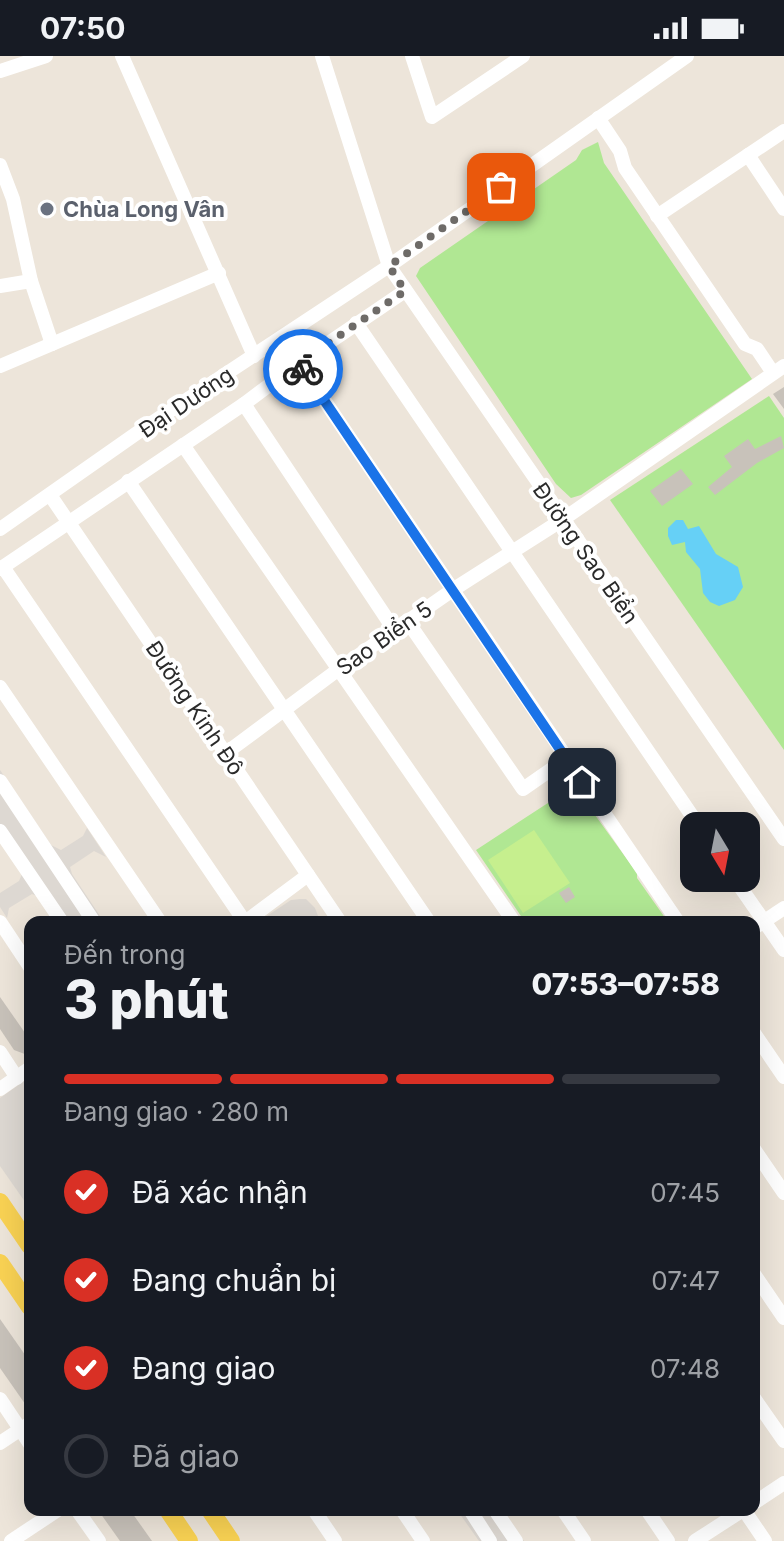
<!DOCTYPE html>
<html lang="vi">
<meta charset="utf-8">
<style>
:root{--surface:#171b24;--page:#20242c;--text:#f1f3f6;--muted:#9ea1a6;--line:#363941;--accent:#d93025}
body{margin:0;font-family:Inter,sans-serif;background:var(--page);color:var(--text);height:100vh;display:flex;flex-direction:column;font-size:30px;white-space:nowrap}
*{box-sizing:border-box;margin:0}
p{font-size:26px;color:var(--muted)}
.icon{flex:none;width:44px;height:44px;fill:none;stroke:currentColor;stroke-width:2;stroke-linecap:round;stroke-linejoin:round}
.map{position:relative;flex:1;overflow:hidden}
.details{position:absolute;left:24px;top:860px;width:736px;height:600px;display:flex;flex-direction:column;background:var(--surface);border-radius:16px;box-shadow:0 8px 32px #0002}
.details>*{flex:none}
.needle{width:52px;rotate:170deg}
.tools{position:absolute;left:680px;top:756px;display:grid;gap:16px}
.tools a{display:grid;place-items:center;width:80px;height:80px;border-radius:16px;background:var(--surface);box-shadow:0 8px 32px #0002;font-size:40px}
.pin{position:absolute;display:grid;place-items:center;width:68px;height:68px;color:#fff;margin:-34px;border-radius:16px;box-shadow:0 4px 12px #0006}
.courier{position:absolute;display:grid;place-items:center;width:80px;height:80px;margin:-40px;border:6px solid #1a73e8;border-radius:50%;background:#fff;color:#222;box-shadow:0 2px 10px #0007}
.head em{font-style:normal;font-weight:800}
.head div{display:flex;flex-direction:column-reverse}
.head{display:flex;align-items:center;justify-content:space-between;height:136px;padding:0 40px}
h1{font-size:52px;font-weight:800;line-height:60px}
.bar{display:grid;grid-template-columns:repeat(4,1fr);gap:12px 8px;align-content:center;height:96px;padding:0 40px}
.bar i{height:10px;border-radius:6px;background:var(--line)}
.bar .active{background:var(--accent)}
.bar p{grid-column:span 4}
ol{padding:0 40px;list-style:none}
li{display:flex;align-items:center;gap:24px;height:88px}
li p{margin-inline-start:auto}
li .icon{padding:8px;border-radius:50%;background:var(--accent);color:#fff;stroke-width:4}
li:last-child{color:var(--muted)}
li i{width:44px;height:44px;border:4px solid var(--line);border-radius:50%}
.status{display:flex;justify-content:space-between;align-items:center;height:56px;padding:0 40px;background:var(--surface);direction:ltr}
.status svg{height:22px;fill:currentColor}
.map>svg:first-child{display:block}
.green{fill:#b0e793}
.pitch{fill:#c6ef8e}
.plaza{fill:#ddd8d2}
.water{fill:#66d0f6}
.building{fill:#c8c2ba}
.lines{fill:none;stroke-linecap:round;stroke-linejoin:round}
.minor{stroke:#fff;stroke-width:14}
.major{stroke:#f9d253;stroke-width:18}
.done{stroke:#6e6b68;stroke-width:8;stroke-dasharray:0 14.4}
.route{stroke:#1a73e8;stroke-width:10}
.worship-dot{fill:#6b7280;stroke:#fff;stroke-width:3}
.labels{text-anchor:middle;stroke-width:8;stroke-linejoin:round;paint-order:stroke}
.worship-label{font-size:22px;font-weight:bold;fill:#5b616d;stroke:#fff;text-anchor:start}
.street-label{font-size:22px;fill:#2a2a2a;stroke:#fff}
</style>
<div class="status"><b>07:50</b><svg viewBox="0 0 49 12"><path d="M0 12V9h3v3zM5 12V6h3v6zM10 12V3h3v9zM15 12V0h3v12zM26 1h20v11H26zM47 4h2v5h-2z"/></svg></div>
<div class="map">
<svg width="784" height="1485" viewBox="0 0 784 1485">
<rect width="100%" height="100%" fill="#ede5da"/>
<!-- green -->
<g class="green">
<polygon points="598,86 604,107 752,323 581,439 571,442 556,428 416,220 420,212 576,104 582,94"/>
<polygon points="769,340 784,362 784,694 610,444"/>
<polygon points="574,730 637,817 637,822 668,866 525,866 476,794"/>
</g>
<!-- pitch -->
<polygon class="pitch" points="534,774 570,827 523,857 488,804"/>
<!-- plaza -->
<g class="plaza">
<polygon points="0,714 51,789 61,794 83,780 87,772 106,801 94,795 70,811 72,818 104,866 57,866 39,841 32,838 9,852 7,862 0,851 0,837 19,825 22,818 0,785"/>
<polygon points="300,843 306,843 315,852 318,860 315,866 258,866 291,844"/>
<polygon points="30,1021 30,1153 0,1110 0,1042"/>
<polygon points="457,1454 503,1454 524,1485 479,1485"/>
</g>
<!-- water -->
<polygon class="water" points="676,464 683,464 688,473 699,470 716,498 738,511 743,531 735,544 719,550 710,546 703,537 700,513 686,496 685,486 672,489 668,480 668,472"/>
<!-- building -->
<g class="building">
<polygon points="784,331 784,353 773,338"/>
<polygon points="781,380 784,392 757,407 715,439 708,431 732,411 724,400 748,383 755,393"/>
<polygon points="681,413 693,428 662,450 650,435"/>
<polygon points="569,831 575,841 566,847 559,837"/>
<polygon points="0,941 30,984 30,1000 14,994 0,973"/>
<polygon points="0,1263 30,1306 30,1355 0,1312"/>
<polygon points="98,1454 130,1454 152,1485 120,1485"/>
</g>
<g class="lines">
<!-- minor -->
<g class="minor">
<polyline points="122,0 254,300"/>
<polyline points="322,0 389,210 784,783"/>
<polyline points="412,0 432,61 523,0"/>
<polyline points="0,15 46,0"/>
<polyline points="598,62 620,95 625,112 745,288 757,293 773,317"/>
<polyline points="748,99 784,153"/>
<polyline points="0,109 13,143 31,225 52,288"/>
<polyline points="657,160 784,75"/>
<polyline points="0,230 31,225"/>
<polyline points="356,267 699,770"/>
<polyline points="299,307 678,866"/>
<polyline points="0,310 219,217"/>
<polyline points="244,348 395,575"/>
<polyline points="183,389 514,866"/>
<polyline points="128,425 429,866"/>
<polyline points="50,439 340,866"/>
<polyline points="0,473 147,370 389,210 687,0"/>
<polyline points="3,511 245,866"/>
<polyline points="0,513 244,348 299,307 405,235"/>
<polyline points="408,566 523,733 566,703"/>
<polyline points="0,631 160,866"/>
<polyline points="226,697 339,613 454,533 562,464 784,310"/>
<polyline points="0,725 94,866"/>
<polyline points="0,775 62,866"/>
<polyline points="734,822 784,894"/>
<polyline points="0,866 30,911"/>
<polyline points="245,866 308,819"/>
<polyline points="754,872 784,852"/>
<polyline points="754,977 784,1021"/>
<polyline points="0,996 17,1022"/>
<polyline points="0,1033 30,1012"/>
<polyline points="754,1093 784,1137"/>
<polyline points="754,1218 784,1262"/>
<polyline points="754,1342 784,1385"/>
<polyline points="0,1343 30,1388"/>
<polyline points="0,1387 30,1367"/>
<polyline points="754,1447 784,1427"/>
<polyline points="77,1454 99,1485"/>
<polyline points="314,1454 335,1485"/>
<polyline points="402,1454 423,1485"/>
<polyline points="470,1454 490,1485"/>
<polyline points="495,1454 516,1485"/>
<polyline points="563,1454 584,1485"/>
<polyline points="647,1454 668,1485"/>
<polyline points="744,1454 765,1485"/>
<polyline points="11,1485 58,1454"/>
<polyline points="695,1485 743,1454"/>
</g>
<!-- major -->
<g class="major">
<polyline points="0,1146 30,1190"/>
<polyline points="0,1207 30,1251"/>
<polyline points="168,1454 189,1485"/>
<polyline points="210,1454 231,1485"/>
</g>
</g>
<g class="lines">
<!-- done -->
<polyline class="done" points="303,313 299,307 405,235 389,210 501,131"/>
<!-- route -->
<polyline class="route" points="303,313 582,726"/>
</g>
<!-- markers -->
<circle class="worship-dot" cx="47" cy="153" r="8"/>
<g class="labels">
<!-- worship labels -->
<g class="worship-label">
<text x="63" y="161">Chùa Long Vân</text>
</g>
<!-- street labels -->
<g class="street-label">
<text transform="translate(186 346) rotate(-34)" y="8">Đại Dương</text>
<text transform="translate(586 497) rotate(55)" y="8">Đường Sao Biển</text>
<text transform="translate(384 582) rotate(-35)" y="8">Sao Biển 5</text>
<text transform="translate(195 652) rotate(56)" y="8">Đường Kinh Đô</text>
</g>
</g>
</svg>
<div class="tools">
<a><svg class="needle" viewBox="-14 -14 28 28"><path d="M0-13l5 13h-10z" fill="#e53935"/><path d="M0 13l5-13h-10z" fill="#9ea1a6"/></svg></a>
</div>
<div class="pin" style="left:501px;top:131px;background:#ea580c"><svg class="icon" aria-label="bag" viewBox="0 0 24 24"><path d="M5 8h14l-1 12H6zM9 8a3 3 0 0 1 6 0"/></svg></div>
<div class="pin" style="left:582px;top:726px;background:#1f2937"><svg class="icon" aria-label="home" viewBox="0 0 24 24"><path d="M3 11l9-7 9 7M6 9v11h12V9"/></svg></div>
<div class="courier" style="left:303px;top:313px"><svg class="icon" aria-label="bike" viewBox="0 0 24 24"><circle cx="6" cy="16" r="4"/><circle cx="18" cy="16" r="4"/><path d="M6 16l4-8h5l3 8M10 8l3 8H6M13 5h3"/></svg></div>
<section class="details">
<div class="head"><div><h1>3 phút</h1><p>Đến trong</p></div><em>07:53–07:58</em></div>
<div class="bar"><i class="active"></i><i class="active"></i><i class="active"></i><i></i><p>Đang giao · 280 m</p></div>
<ol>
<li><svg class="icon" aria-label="check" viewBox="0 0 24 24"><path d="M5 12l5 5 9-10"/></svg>Đã xác nhận<p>07:45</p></li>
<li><svg class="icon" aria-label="check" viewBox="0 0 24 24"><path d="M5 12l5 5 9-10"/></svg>Đang chuẩn bị<p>07:47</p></li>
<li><svg class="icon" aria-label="check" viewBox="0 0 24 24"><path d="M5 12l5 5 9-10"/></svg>Đang giao<p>07:48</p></li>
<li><i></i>Đã giao</li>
</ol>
</section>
</div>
